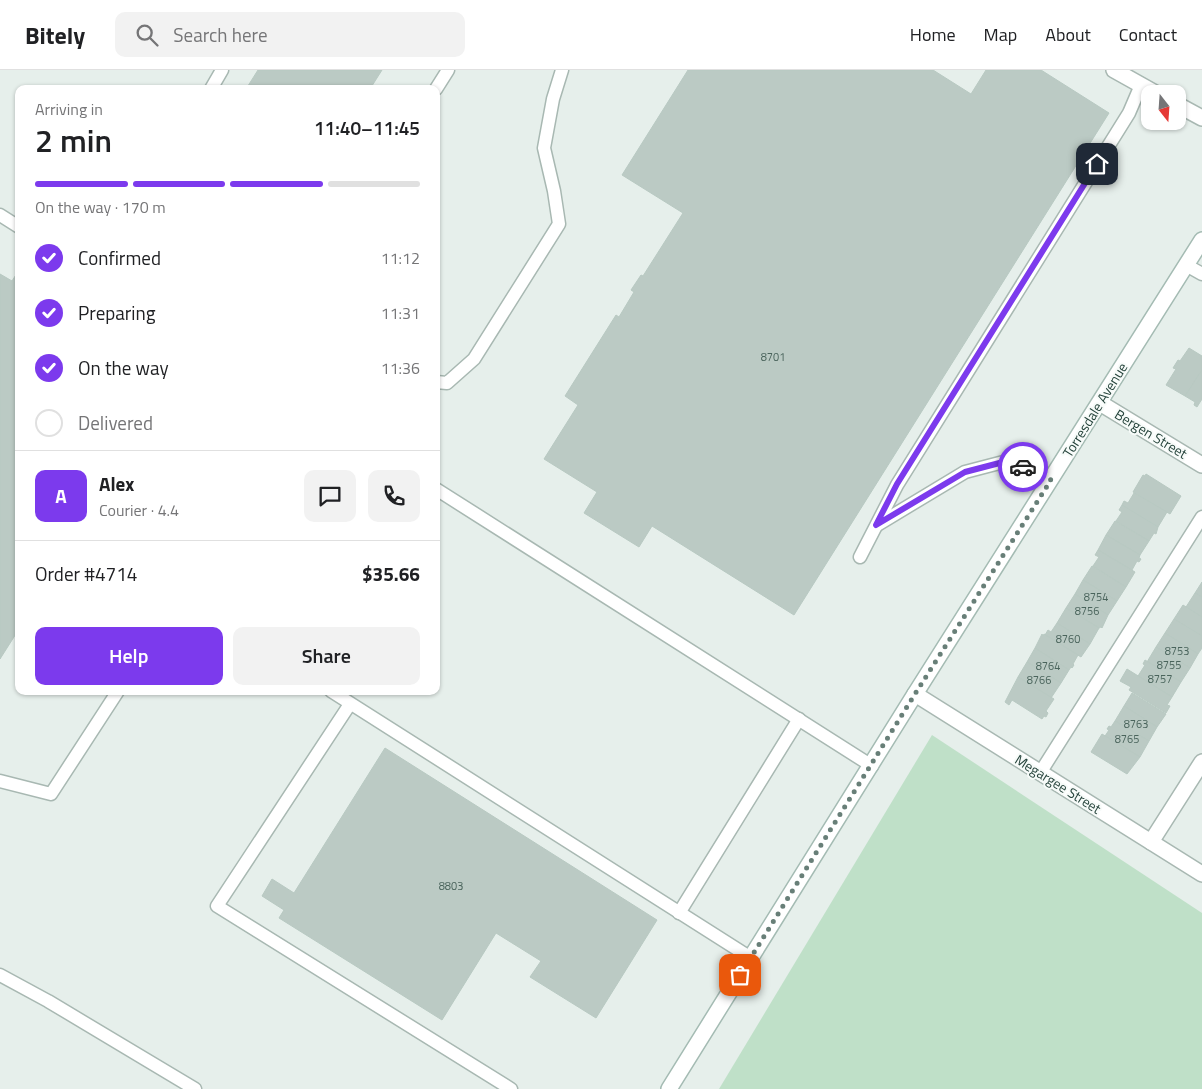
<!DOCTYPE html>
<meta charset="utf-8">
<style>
:root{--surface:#fff;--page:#f2f2f2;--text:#202124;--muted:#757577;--line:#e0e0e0;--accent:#7c3aed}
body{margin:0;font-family:"Titillium Web",sans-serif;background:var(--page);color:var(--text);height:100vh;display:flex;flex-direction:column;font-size:19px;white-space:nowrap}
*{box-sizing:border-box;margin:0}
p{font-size:16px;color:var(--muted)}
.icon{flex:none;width:28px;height:28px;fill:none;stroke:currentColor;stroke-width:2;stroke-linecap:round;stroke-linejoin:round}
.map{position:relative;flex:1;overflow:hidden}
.details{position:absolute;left:15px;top:15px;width:425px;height:610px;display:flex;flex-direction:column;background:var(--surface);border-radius:10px;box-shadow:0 1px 4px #0004}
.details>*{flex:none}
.needle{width:32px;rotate:163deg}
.buttons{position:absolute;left:1141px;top:15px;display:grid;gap:10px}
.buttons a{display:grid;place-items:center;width:45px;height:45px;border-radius:10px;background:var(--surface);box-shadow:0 1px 4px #0004;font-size:25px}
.pin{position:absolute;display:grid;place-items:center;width:42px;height:42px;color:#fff;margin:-21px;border-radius:10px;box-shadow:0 2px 8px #0006}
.courier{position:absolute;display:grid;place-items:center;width:50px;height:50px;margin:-25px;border:4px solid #7c3aed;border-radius:50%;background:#fff;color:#222;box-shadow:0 1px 6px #0007}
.head em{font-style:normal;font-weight:600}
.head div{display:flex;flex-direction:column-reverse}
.head{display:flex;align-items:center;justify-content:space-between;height:85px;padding:0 20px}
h1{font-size:32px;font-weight:600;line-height:38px}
.bar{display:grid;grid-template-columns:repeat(4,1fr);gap:8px 5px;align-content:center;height:60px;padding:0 20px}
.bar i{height:6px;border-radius:4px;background:var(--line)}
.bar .active{background:var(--accent)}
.bar p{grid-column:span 4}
.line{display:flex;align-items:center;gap:12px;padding:0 20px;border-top:1px solid var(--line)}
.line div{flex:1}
.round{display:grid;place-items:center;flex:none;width:52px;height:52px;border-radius:10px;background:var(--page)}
ol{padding:0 20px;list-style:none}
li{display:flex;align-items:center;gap:15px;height:55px}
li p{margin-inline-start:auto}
li .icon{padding:5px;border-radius:50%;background:var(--accent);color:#fff;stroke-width:4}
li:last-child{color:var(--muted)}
li i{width:28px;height:28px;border:2px solid var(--line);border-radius:50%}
.button{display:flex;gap:10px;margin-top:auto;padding:10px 20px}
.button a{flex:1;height:58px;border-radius:10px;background:var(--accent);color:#fff;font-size:20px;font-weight:600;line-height:58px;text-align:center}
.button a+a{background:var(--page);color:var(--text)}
header{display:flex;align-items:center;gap:30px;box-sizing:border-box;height:70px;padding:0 25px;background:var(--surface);border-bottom:1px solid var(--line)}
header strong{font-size:24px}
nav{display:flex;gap:28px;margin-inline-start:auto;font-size:18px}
.search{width:350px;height:45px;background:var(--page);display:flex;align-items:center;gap:12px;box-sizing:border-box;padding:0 18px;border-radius:10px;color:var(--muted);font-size:19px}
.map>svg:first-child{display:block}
.green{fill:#bfe0c8}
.building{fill:#bbcac4;stroke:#b8c9c2}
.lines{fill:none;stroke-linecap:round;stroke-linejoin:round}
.lane-casing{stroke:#a8b8b2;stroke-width:15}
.street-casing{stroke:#a8b8b2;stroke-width:18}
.secondary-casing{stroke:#a4bbb3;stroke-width:18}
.lane{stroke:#fff;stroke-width:12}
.street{stroke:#fff;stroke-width:15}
.secondary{stroke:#fff;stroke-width:15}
.done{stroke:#687f78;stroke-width:5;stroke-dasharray:0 9}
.route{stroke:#7c3aed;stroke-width:6}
.labels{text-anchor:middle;stroke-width:4;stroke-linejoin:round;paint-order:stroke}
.number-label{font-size:11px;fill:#4a645c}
.street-label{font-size:14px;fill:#24423a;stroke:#f7fbf9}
</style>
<header>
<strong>Bitely</strong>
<div class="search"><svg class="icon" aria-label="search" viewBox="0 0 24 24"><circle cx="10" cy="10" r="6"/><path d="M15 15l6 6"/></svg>Search here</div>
<nav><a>Home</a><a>Map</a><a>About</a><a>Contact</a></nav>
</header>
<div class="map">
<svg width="1202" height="1019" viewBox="0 0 1202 1019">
<rect width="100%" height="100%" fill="#e6efeb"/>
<!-- green -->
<polygon class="green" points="932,665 1202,843 1202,1019 719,1019"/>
<!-- building -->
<g class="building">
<polygon points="258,0 382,0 370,19 246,19"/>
<polygon points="688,0 933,0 971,24 986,0 1041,0 1109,43 794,545 652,456 639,477 584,443 597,422 544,389 578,335 565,326 616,245 619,247 634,222 631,220 641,205 643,206 683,143 622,105"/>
<polygon points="19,200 19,559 0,589 0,204 12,211"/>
<polygon points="1189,278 1202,286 1202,300 1185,326 1166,315 1176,299 1173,298 1178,290 1180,291"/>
<polygon points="1202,300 1202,329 1197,337 1194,335 1195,332 1185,326"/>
<polygon points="1146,404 1181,426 1170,444 1133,422 1143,405 1145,406"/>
<polygon points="1134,423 1167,442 1158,457 1122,435 1124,431 1128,433"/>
<polygon points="1122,435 1158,457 1156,464 1154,463 1149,471 1116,451 1122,442 1119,440"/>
<polygon points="1115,451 1149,471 1140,485 1106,465"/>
<polygon points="1106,465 1140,485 1139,488 1141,489 1139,492 1137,491 1132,500 1098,480"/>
<polygon points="1098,480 1135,502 1126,517 1093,496 1099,487 1095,485"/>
<polygon points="1092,496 1126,517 1117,531 1083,510"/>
<polygon points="1083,510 1117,531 1108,545 1075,524"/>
<polygon points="1202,512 1202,527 1195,523"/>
<polygon points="1195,523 1202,527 1202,547 1186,537"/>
<polygon points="1075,524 1108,545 1102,558 1101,557 1099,558 1066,538"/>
<polygon points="1183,535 1202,547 1202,566 1174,549"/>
<polygon points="1066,538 1099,558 1090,574 1057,553"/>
<polygon points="1174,549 1202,566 1202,578 1198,584 1165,563"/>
<polygon points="1057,553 1090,574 1081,587 1045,565 1048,560 1051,562"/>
<polygon points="1165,563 1198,584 1190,598 1156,577"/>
<polygon points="1042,564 1043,566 1044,564 1078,585 1073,594 1074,595 1072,598 1071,597 1069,600 1035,578"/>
<polygon points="1156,577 1190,598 1181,612 1147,592"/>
<polygon points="1035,578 1069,600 1061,613 1027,592"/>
<polygon points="1145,590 1181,612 1172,627 1138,606 1145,595 1143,594"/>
<polygon points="1027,592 1061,613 1051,628 1018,607"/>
<polygon points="1127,599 1172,627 1167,635 1170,636 1166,643 1129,620 1131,617 1120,611"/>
<polygon points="1018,607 1054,629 1046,641 1048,643 1046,647 1044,646 1042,649 1012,630 1009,635 1005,632"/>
<polygon points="1132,623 1166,644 1157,657 1124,636"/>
<polygon points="1124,636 1157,657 1149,671 1115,651"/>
<polygon points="1115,651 1149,671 1140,687 1105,666 1109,660 1107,659 1109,656 1111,657"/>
<polygon points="1102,664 1140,687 1127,704 1091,682"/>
<polygon points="385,678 657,850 596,948 530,907 541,891 496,863 442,950 279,848 284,840 262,826 272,809 294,823"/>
</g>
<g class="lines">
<!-- lane casing -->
<g class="lane-casing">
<g id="lane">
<polyline points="211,19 222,0"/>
<polyline points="436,19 448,0"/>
<polyline points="0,145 19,157"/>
<polyline points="1186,195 1202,204"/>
<polyline points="436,312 447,313 474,289 559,154 554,121 544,78 553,29 562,0"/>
<polyline points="436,419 872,696"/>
<polyline points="877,455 965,402 1011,390 1051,410"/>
<polyline points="860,487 897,415 1129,43 1141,15"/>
<polyline points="331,621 751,888"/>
<polyline points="350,634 217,836 511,1019"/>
<polyline points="1040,703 1202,447"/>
<polyline points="0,711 51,724 118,621"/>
<polyline points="679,843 799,649"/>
<polyline points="0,905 48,931 195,1019"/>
</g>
</g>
<!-- street casing -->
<g class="street-casing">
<g id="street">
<polyline points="1114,0 1157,24"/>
<polyline points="1178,35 1202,48"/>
<polyline points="1100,333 1202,395"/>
<polyline points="915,624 1202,804"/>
<polyline points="1151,772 1202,692"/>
</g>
</g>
<!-- secondary casing -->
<g class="secondary-casing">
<polyline id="secondary" points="669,1019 915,624 1202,170"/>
</g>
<!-- lane -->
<use href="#lane" class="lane"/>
<!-- street -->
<use href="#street" class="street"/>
<!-- secondary -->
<use href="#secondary" class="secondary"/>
</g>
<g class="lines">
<!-- done -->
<polyline class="done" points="740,905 915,624 1051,410 1023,397"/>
<!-- route -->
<polyline class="route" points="1023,397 1011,390 965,402 876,455 897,414 1097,94"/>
</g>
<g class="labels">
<!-- number labels -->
<g class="number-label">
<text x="773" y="291">8701</text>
<text x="1096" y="531">8754</text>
<text x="1087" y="545">8756</text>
<text x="1068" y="573">8760</text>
<text x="1177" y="585">8753</text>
<text x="1169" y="599">8755</text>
<text x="1048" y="600">8764</text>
<text x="1160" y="613">8757</text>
<text x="1039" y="614">8766</text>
<text x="1136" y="658">8763</text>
<text x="1127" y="673">8765</text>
<text x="451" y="820">8803</text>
</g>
<!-- street labels -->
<g class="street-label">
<text transform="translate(1095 340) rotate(-58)" y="5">Torresdale Avenue</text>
<text transform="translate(1151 364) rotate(31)" y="5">Bergen Street</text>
<text transform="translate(1058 714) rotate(32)" y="5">Megargee Street</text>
</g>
</g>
</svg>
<div class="buttons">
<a><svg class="needle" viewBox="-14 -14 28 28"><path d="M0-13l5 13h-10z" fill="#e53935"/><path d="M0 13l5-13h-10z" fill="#757577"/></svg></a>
</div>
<div class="pin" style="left:740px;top:905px;background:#ea580c"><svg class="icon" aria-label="bag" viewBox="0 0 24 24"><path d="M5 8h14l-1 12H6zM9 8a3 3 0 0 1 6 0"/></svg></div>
<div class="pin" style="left:1097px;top:94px;background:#1f2937"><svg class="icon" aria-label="home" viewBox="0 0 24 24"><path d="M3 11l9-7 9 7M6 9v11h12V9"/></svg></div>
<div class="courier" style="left:1023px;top:397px"><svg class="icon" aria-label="car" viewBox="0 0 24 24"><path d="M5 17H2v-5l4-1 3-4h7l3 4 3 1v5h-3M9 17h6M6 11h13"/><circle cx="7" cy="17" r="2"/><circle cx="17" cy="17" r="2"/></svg></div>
<section class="details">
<div class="head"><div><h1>2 min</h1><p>Arriving in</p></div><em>11:40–11:45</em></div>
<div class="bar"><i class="active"></i><i class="active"></i><i class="active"></i><i></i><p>On the way · 170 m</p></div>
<ol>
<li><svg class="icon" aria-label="check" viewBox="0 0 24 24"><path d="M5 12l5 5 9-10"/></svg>Confirmed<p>11:12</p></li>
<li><svg class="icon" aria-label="check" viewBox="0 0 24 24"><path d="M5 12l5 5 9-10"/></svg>Preparing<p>11:31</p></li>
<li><svg class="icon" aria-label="check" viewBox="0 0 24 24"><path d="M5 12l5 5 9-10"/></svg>On the way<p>11:36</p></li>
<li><i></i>Delivered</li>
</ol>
<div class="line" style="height:90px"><b class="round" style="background:var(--accent);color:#fff">A</b><div><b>Alex</b><p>Courier · 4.4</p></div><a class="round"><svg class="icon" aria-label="chat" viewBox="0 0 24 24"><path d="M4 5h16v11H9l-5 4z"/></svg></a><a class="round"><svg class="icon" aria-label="phone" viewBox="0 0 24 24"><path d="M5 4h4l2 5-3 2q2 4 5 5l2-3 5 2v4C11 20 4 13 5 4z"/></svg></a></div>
<div class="line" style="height:65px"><div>Order #4714</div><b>$35.66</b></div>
<div class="button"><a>Help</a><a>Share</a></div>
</section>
</div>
